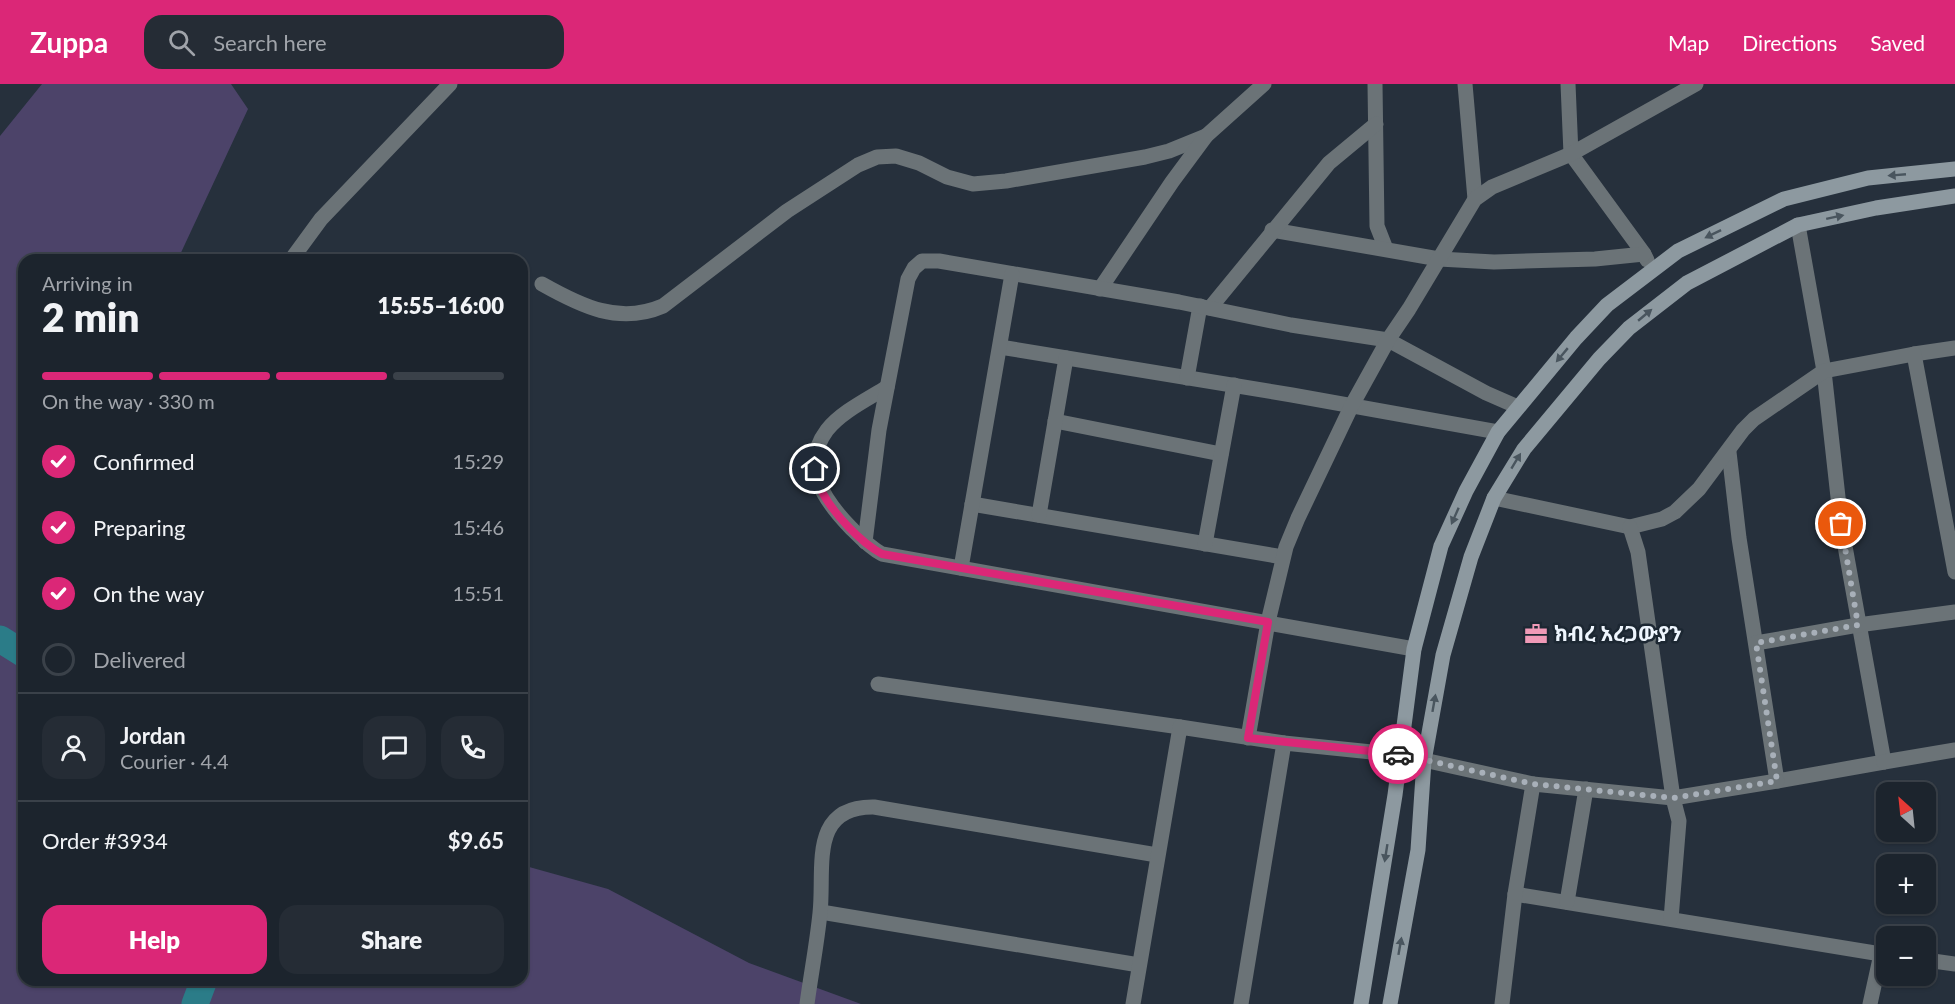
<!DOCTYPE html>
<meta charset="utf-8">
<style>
:root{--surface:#1c242d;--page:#252c35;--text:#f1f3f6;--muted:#a0a4aa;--line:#3a4149;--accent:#db2777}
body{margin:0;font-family:Lato,"Noto Sans Ethiopic",sans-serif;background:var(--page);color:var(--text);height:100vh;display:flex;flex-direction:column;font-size:22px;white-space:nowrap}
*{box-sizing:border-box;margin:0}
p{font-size:20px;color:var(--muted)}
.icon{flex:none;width:33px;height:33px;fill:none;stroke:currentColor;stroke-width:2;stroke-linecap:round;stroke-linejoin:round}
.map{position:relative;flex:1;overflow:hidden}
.drawer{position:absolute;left:18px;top:170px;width:510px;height:732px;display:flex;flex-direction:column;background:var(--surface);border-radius:18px;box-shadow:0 2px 4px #0004,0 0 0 2px var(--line)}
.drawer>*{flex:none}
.needle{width:39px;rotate:333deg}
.buttons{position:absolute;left:1876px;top:698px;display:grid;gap:12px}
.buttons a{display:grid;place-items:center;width:60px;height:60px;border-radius:12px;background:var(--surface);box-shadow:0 2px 4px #0004,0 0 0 2px var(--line);font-size:30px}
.pin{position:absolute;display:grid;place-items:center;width:51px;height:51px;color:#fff;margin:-26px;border:3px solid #fff;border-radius:50%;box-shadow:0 2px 6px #0007}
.courier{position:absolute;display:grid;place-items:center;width:60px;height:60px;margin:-30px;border:4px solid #db2777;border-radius:50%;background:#fff;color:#222;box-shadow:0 2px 8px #0007}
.head em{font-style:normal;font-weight:800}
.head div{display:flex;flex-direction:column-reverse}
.head{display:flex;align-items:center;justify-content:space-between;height:102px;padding:0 24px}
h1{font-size:39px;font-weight:800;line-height:45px}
.bar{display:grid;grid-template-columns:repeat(4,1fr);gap:9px 6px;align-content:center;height:72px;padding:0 24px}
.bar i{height:8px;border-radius:4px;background:var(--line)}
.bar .active{background:var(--accent)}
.bar p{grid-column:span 4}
.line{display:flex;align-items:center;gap:15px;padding:0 24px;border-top:2px solid var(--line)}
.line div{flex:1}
.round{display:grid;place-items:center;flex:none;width:63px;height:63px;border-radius:18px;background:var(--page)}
ol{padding:0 24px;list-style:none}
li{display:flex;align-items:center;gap:18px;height:66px}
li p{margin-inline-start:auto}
li .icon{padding:6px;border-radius:50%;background:var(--accent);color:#fff;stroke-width:4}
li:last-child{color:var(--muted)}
li i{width:33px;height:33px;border:3px solid var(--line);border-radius:50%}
.primary-button{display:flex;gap:12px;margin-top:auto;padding:12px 24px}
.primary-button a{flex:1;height:69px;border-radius:18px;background:var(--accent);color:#fff;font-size:24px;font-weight:800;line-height:69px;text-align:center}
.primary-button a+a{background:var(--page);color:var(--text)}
header{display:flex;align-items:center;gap:36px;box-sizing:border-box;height:84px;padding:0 30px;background:var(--accent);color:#fff}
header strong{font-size:28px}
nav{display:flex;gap:33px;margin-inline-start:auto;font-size:21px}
.search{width:420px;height:54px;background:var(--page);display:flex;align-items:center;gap:15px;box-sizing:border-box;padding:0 21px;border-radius:18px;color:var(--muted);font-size:22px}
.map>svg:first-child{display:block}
.green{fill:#4c4369}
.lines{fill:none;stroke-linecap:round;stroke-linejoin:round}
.river{stroke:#2b7c88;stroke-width:27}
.street{stroke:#6b7377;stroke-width:15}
.secondary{stroke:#8d99a0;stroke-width:15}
.oneway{fill:#49555e}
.done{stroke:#a8b0b9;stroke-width:6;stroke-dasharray:0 10.8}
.route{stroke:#db2777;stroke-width:8}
.labels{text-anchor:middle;stroke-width:5;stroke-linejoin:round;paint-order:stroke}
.poi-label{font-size:21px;font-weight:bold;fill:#eef5fd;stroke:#1c2732;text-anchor:start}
</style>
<header>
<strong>Zuppa</strong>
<div class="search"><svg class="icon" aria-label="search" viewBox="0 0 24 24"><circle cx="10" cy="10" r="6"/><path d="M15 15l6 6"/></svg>Search here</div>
<nav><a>Map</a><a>Directions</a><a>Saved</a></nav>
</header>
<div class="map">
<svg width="1955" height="920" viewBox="0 0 1955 920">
<rect width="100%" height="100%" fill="#26303c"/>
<!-- green -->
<polygon class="green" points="42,0 231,0 248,25 178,175 24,176 24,896 522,896 522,781 608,805 749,879 861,920 0,920 0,52"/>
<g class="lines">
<!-- river -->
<g class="river">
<polyline points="0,555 24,570"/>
<polyline points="195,920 204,896"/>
</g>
<!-- street -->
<g class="street">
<polyline points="1375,0 1377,142 1386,165"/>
<polyline points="1465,0 1475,115"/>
<polyline points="1568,0 1571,70 1644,170 1647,176"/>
<polyline points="1272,146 1439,175 1494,178 1595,175 1644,170"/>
<polyline points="291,176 321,135 450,0"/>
<path d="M542,200C581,222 619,241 663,222L787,127L858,81L877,73L896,72L919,79L947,93L973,100L1006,97L1145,73L1169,67L1206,52"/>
<polyline points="1100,205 1172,98 1206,52 1264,0"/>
<polyline points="1210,224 1329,79 1376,40"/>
<polyline points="1000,263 1292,311 1498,348"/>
<polyline points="1914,270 1955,264"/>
<polyline points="1187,294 1200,222"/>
<path d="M887,303C868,315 841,328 827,346C800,382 824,416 850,443C860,453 869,463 882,470L1414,565"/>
<polyline points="1055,337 1221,370"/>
<polyline points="1729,368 1739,454 1777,697 1884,678 1841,440 1824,287 1798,141"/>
<polyline points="1494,414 1630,443 1662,435 1675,428 1699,405 1743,346 1754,335 1824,287 1914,270 1955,488"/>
<polyline points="972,420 1283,473"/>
<polyline points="1039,431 1066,274"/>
<polyline points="1630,443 1638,468 1673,714 1777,697"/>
<polyline points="865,458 879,346 908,195 914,184 922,177 939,177 1179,218 1291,241 1388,256 1486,309 1518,323"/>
<polyline points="1205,460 1234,301"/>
<polyline points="961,484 1012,190"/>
<polyline points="1756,559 1858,541 1955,528"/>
<polyline points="878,600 1180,643"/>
<polyline points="1248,654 1268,538 1286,463 1298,434 1352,321 1388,256 1409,225 1475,115 1492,103 1571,70 1696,0"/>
<polyline points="1884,678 1955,666"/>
<polyline points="1515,810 1887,871"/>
<polyline points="1567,818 1586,705"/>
<polyline points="821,828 1139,881"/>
<polyline points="1926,876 1955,880"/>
<path d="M807,920C811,890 817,859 820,829C825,785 808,722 874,723L1157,771"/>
<polyline points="1133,920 1180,643 1284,659 1401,671 1533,700 1673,714 1679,737 1671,835"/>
<polyline points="1241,920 1284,659"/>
<polyline points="1502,920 1515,810 1533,700"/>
<polyline points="1870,920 1881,870"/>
</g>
<!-- secondary -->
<g class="secondary">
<polyline points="1361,920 1395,711 1414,565 1441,462 1466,407 1498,348 1576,254 1607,221 1678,167 1784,115 1868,94 1955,85"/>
<polyline points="1390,920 1418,766 1424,677 1443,571 1471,473 1494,414 1524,365 1599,275 1629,244 1687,199 1798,141 1876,124 1955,112"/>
</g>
</g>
<!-- one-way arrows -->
<defs><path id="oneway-solid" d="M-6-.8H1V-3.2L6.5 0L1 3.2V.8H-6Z" transform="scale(1.5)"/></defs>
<g class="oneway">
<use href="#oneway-solid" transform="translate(1897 91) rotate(175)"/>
<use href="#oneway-solid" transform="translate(1835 133) rotate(-12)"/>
<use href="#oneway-solid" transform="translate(1713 150) rotate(154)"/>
<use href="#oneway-solid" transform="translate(1645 231) rotate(-40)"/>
<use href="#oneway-solid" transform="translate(1562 271) rotate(130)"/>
<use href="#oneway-solid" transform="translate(1516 377) rotate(-59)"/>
<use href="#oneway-solid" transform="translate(1455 432) rotate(114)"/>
<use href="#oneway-solid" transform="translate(1434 619) rotate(-80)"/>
<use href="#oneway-solid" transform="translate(1386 769) rotate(99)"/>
<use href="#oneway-solid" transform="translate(1400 862) rotate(-80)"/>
</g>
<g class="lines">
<!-- done -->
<polyline class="done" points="1398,670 1533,700 1673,714 1777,697 1756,559 1858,541 1841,440"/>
<!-- route -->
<path class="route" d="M815,385C817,393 818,401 822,408C834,430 860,458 882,470L1268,538L1248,654L1398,670"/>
</g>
<!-- icons -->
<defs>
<g id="office-bare" transform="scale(1.8)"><path d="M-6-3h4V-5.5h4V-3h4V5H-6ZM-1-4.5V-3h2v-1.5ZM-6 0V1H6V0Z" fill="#f09ab7" stroke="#1c2732" stroke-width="2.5" paint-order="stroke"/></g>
</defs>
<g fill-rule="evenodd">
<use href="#office-bare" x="1536" y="550"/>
</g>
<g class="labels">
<!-- poi labels -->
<g class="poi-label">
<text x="1554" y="557">ክብረ አረጋውያን</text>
</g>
</g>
</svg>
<div class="buttons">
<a><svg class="needle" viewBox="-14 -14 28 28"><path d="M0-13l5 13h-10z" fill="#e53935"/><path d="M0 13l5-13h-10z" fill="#a0a4aa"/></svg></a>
<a>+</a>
<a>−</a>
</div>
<div class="pin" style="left:1841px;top:440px;background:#ea580c"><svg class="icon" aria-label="bag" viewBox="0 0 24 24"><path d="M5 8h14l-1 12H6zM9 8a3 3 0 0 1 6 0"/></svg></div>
<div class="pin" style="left:815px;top:385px;background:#1f2937"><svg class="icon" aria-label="home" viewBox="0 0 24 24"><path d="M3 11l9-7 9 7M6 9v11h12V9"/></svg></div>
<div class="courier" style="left:1398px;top:670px"><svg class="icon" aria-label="car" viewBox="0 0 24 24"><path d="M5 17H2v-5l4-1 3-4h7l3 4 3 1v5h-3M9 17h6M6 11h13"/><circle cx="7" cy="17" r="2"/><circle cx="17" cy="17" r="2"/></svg></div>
<section class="drawer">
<div class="head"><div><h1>2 min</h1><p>Arriving in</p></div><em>15:55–16:00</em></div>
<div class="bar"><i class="active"></i><i class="active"></i><i class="active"></i><i></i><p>On the way · 330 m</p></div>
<ol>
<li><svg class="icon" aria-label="check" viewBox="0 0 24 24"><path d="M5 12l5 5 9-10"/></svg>Confirmed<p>15:29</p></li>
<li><svg class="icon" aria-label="check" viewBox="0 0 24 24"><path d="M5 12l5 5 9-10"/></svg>Preparing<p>15:46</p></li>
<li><svg class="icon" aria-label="check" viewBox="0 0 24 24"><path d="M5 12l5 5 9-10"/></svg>On the way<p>15:51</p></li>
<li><i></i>Delivered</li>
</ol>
<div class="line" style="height:108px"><a class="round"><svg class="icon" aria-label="person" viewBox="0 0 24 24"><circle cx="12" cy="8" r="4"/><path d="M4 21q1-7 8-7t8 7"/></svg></a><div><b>Jordan</b><p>Courier · 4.4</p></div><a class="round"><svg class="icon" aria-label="chat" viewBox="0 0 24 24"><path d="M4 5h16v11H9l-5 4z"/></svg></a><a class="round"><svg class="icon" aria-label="phone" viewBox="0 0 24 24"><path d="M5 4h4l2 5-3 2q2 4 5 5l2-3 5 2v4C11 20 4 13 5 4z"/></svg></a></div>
<div class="line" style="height:78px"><div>Order #3934</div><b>$9.65</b></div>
<div class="primary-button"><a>Help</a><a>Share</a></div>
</section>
</div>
